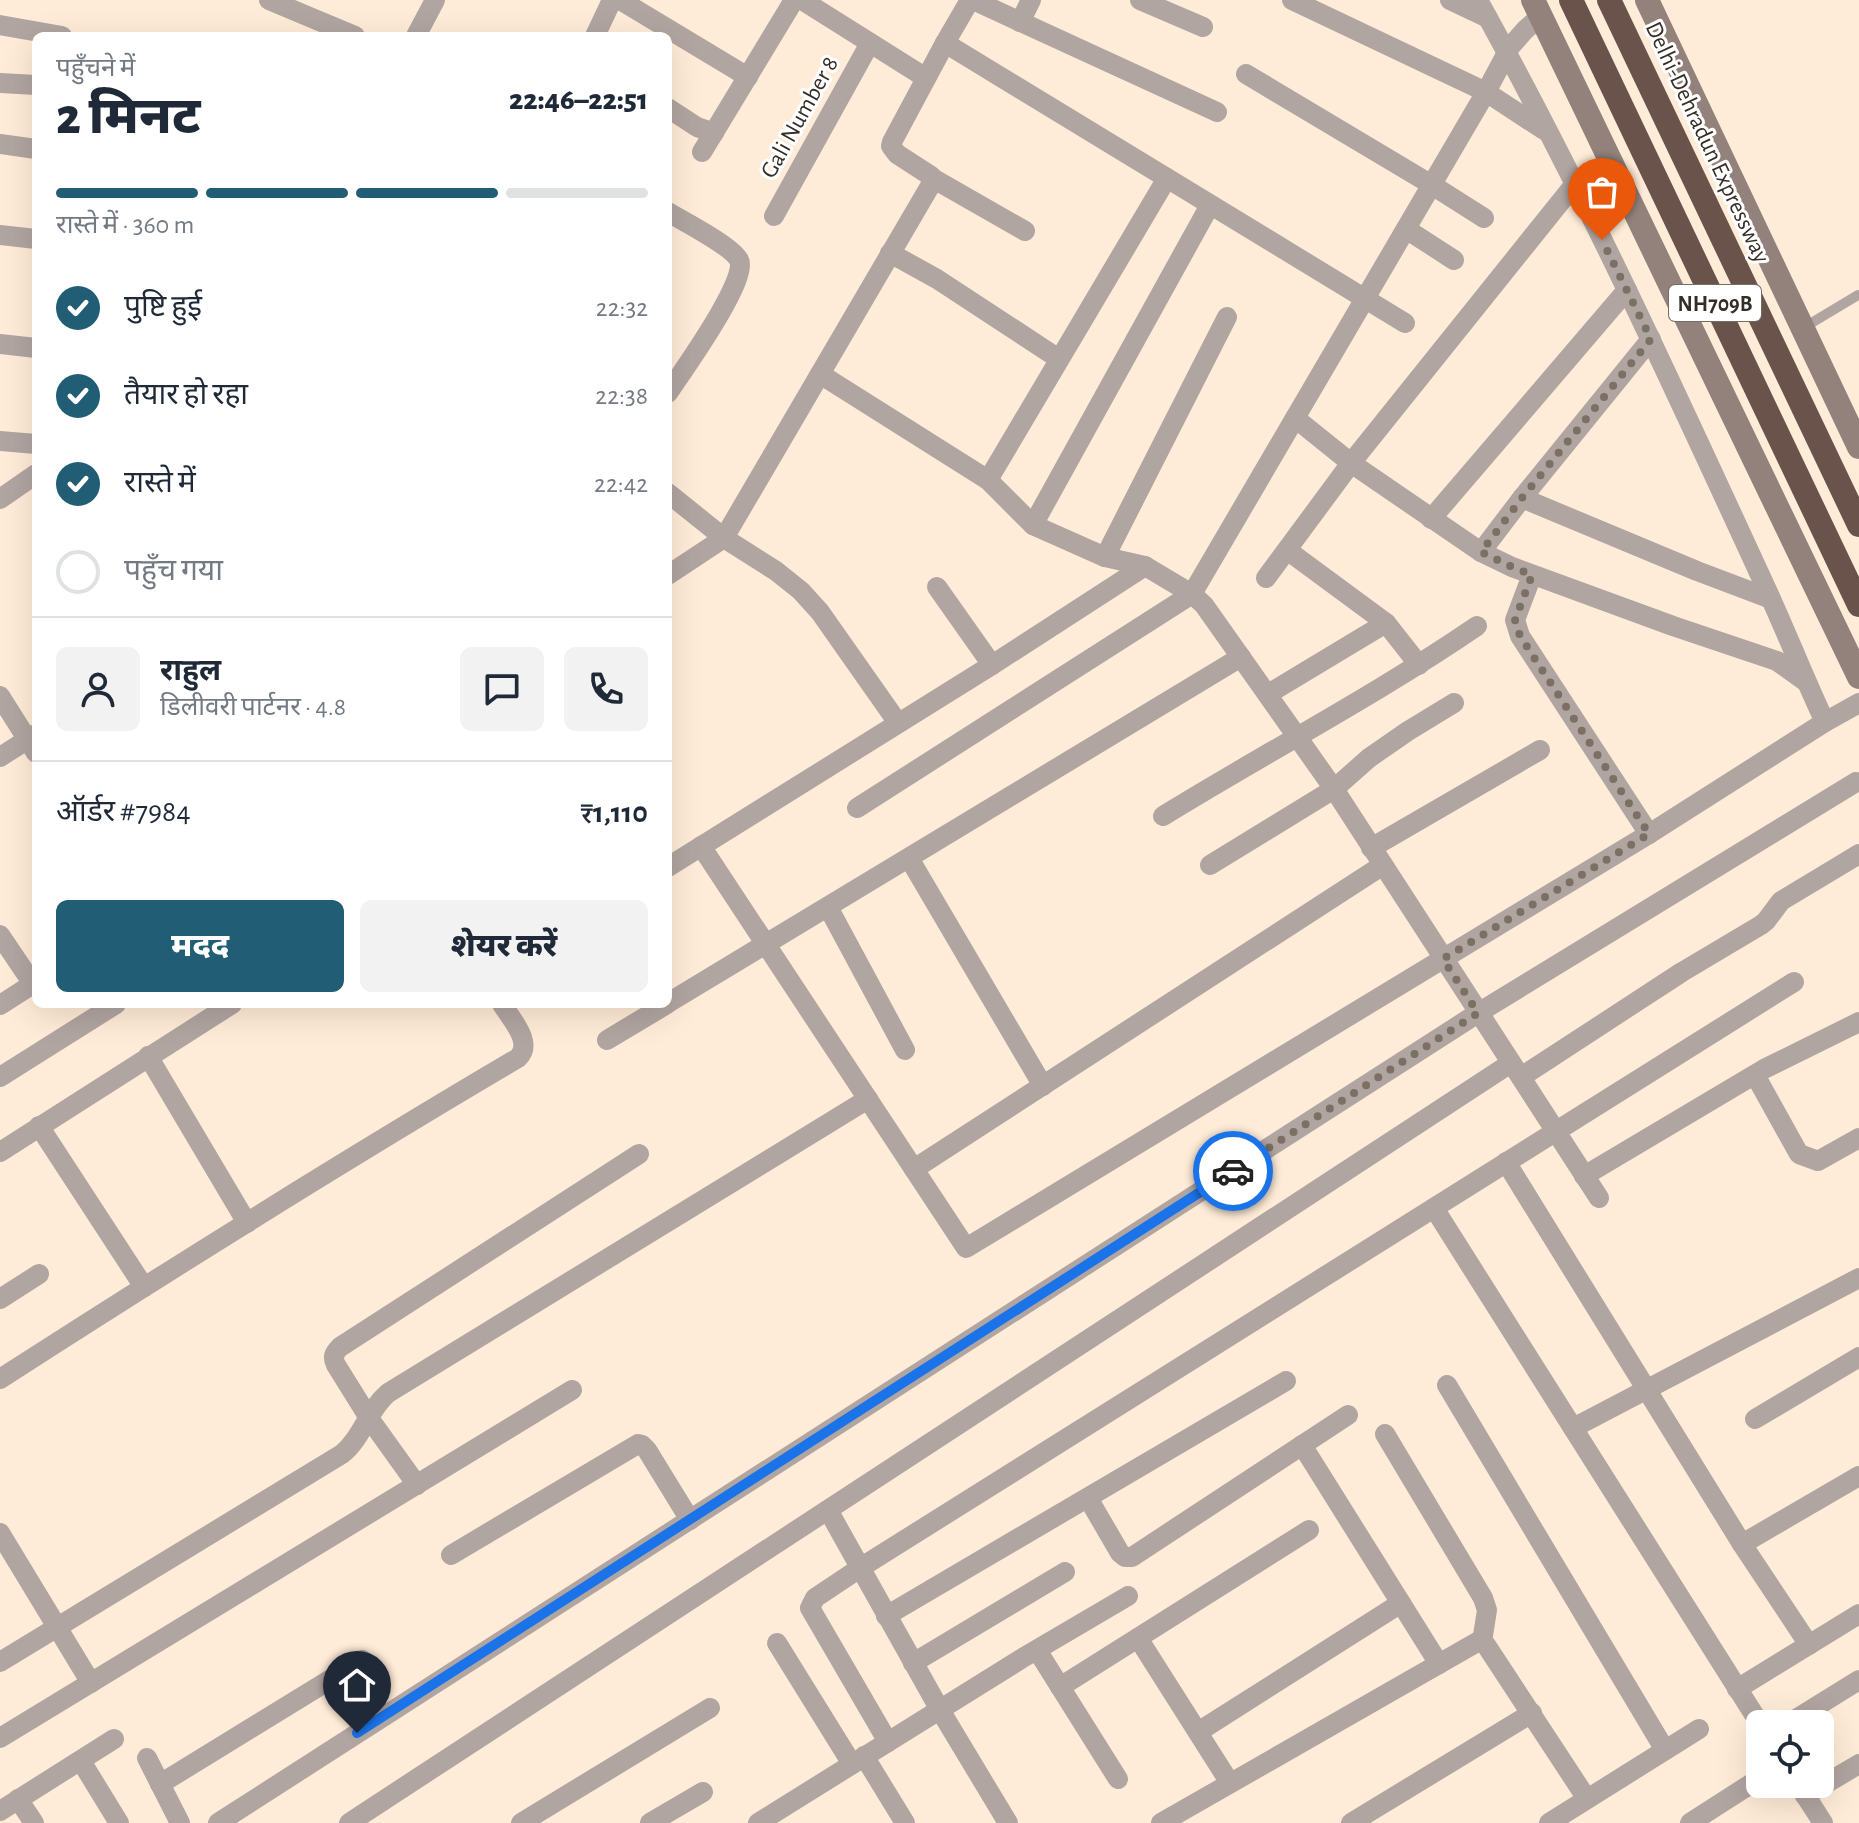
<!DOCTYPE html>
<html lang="hi">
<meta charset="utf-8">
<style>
:root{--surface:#fff;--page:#f2f2f3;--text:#1f2937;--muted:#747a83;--line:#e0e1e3;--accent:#215e75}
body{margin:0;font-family:"Alegreya Sans","Noto Sans Devanagari",sans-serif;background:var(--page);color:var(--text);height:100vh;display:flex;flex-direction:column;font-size:30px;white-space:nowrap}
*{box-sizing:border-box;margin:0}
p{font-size:26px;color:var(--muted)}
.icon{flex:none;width:44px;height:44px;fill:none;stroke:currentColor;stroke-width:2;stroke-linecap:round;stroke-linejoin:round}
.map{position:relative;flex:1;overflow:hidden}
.details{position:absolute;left:32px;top:32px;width:640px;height:976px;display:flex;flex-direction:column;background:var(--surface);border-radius:12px;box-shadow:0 8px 32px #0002}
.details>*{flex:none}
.controls{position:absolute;left:1746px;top:1710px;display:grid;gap:16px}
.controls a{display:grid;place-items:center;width:88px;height:88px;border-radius:12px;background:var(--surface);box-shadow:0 8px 32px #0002;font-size:40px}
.pin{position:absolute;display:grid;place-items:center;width:68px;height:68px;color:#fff;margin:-82px -34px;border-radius:50% 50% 50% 0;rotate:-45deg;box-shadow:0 0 8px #0007}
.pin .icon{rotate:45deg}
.courier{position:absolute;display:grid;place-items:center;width:80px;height:80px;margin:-40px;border:6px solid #1a73e8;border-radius:50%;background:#fff;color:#222;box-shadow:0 2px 10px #0007}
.head em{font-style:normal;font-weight:800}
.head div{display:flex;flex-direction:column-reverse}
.head{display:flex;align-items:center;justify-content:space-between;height:136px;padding:0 24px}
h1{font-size:52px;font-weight:800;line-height:60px}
.bar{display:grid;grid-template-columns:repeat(4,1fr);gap:12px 8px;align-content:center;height:96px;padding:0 24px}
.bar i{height:10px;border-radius:6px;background:var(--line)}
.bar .active{background:var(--accent)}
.bar p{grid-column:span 4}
.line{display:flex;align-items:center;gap:20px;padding:0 24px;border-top:2px solid var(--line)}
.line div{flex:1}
.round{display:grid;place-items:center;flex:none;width:84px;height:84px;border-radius:12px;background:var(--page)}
ol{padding:0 24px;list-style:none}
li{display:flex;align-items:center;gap:24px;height:88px}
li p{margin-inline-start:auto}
li .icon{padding:8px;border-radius:50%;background:var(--accent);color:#fff;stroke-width:4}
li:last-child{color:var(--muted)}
li i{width:44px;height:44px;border:4px solid var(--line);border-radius:50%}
.primary-button{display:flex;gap:16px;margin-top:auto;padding:16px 24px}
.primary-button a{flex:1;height:92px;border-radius:12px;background:var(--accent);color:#fff;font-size:32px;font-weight:800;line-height:92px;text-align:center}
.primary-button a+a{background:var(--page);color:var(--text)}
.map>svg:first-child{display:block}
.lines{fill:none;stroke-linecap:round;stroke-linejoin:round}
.lane{stroke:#b1a5a1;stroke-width:10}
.street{stroke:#b1a5a1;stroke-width:20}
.secondary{stroke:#93827c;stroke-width:24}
.highway{stroke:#6a534b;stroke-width:24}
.done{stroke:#7c7064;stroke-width:8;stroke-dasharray:0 14.4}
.route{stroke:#1a73e8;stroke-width:10}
.labels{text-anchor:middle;stroke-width:6;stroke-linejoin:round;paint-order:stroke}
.shield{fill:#fff;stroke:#726d67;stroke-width:2}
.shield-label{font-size:22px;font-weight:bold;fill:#352e26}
.street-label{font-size:24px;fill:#352e26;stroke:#fff}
</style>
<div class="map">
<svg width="1859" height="1823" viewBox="0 0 1859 1823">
<rect width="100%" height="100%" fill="#ffecd8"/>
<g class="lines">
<!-- lane -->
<polyline class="lane" points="1803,328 1858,295"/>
<!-- street -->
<g class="street">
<polyline points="269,0 355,36"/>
<polyline points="620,0 748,77"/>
<polyline points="802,0 926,78"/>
<polyline points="973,0 1217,112"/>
<polyline points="1140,0 1203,27"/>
<polyline points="1292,0 1486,92 1544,130"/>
<polyline points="1450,0 1488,18"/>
<path d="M1478,0C1584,191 1675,390 1766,588C1787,633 1804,678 1825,722"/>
<polyline points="1020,22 1031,0"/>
<polyline points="0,25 62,36"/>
<polyline points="416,36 435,0"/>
<polyline points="595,36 612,0"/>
<polyline points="945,43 1405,323"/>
<polyline points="1246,74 1432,185 1484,218"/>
<polyline points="0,83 36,85"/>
<polyline points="668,108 697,127 714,133"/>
<polyline points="0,144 36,149"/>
<polyline points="702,152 794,0"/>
<polyline points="934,179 1025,231"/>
<path d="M668,212C683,221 732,246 739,260C749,279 682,372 668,393"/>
<polyline points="774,216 870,43"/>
<polyline points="1406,229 1454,260"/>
<polyline points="0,235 36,239"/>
<polyline points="890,253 937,279 1059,359"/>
<polyline points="0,344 36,348"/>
<polyline points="820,374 988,480 1033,525 1105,557 1145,566 1192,594 1204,605 1334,789 1599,1198"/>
<polyline points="1295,418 1351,463 1481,552 1512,567 1673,626 1777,661 1805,681"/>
<polyline points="0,441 36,444"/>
<polyline points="988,480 1167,178"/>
<polyline points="668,493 724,538 776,571 801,591 820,612 898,723"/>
<polyline points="1522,498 1697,571 1771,599"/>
<polyline points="0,499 36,474"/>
<polyline points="1431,519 1627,290"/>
<polyline points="1033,525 1210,205"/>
<polyline points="1287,550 1386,623 1419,665"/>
<polyline points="1481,552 1522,498 1651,339"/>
<polyline points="1105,557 1227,317"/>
<polyline points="668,575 724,538 933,181 931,176 897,154 891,146 892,142 945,43 970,0"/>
<polyline points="1532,575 1515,620 1520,636 1649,834"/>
<polyline points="1266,578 1351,463 1574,185"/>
<polyline points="937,587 992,665"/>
<polyline points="1268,694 1386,623"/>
<polyline points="0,696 36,753"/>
<polyline points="0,757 36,734"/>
<polyline points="857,808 1192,594 1486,92 1510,47 1525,30 1541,16"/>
<path d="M1163,816C1267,752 1376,695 1477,626"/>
<polyline points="701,846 966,1248 1649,834 1825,722 1859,703"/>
<polyline points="1371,848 1540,750"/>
<polyline points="909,858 1043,1086"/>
<polyline points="1210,865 1334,789 1369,758 1408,731 1454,703"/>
<polyline points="668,867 992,665 1145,566"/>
<polyline points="828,907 905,1050"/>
<polyline points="0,935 33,984"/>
<polyline points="668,1003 1241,657"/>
<polyline points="0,1005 36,982"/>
<polyline points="607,1040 667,1004"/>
<polyline points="148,1056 247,1223"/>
<polyline points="1755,1075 1799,1154 1818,1161 1859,1138"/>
<polyline points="0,1077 116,1004"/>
<polyline points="1521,1077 1682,972 1761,925 1766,921 1781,901 1859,854"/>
<polyline points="39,1126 144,1287"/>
<polyline points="0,1152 232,1004"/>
<polyline points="1506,1162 1742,1544 1809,1645"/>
<polyline points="914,1169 1383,865"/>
<polyline points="1584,1176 1764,1069 1859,1022"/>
<polyline points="1434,1208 1760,1724"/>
<polyline points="0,1299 39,1274"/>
<path d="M0,1379C171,1269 343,1161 518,1058C534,1043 511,1019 502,1004"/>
<polyline points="1447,1385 1665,1750"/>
<polyline points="1755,1419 1859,1357"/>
<polyline points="1573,1428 1859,1278"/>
<polyline points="1385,1434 1483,1598 1487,1610 1482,1642"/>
<polyline points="1302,1445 1439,1664"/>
<path d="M417,1485L369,1418L336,1365C332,1357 334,1353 340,1347L639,1154"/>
<polyline points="1088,1498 1120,1553 1125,1557 1132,1557 1348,1415"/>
<polyline points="828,1510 940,1710 1008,1823"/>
<polyline points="0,1533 91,1683"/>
<polyline points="1742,1544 1859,1476"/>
<polyline points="451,1555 638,1444 642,1445 647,1450 690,1520"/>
<polyline points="886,1616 1286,1381"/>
<polyline points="1138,1638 1230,1783"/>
<polyline points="777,1643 852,1764"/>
<polyline points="1037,1650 1118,1779"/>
<path d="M0,1662L342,1454C362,1438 368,1410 388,1393L868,1099"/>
<polyline points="913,1663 1065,1572"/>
<polyline points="1060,1687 1309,1530"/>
<polyline points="1737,1689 1859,1614"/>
<polyline points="1788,1724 1859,1680"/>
<polyline points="1198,1732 1401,1603"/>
<polyline points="0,1738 572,1390"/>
<polyline points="888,1742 810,1608 815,1598 860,1568 1794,982"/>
<polyline points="864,1756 905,1823"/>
<polyline points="147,1758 180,1823"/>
<polyline points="81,1761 119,1823"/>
<polyline points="160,1784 362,1660"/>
<polyline points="1798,1784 1823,1823"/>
<polyline points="1805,1796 1859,1764"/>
<polyline points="18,1799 34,1823"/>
<polyline points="0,1811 114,1739"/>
<polyline points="218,1823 1478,1013 1856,782"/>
<polyline points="349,1823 1511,1063"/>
<polyline points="521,1823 710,1708"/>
<polyline points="650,1823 703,1792"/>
<polyline points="758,1823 1021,1659 1128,1596"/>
<polyline points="1161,1823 1479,1641 1486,1645 1587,1799"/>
<polyline points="1351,1823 1532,1713"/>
<polyline points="1549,1823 1699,1729"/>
<polyline points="1690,1823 1760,1778"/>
</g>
<!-- secondary -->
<g class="secondary">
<polyline points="1533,0 1859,677"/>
<polyline points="1647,0 1859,447"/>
</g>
<!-- highway -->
<g class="highway">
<polyline points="1571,0 1859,605"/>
<polyline points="1609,0 1859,525"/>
</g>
</g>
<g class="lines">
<!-- done -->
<polyline class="done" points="1233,1171 1478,1013 1443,959 1649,834 1520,636 1515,620 1532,575 1512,567 1481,552 1522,498 1651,339 1602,240"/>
<!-- route -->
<polyline class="route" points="357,1733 1233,1171"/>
</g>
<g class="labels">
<!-- shield labels -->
<rect class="shield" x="1669" y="285" width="92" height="36" rx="6"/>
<g class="shield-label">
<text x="1715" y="311">NH709B</text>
</g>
<!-- street labels -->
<g class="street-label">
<text transform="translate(799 117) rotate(-61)" y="8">Gali Number 8</text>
<text transform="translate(1708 142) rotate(65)" y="8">Delhi-Dehradun Expressway</text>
</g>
</g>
</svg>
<div class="controls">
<a><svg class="icon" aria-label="locate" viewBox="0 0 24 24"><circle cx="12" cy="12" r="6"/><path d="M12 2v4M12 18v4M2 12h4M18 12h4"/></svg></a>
</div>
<div class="pin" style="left:1602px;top:240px;background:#ea580c"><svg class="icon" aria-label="bag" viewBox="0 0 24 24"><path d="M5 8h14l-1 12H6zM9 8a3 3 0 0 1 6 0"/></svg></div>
<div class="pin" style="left:357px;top:1733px;background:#1f2937"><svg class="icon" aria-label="home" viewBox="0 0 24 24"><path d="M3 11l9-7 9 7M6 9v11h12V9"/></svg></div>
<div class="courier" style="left:1233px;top:1171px"><svg class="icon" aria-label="car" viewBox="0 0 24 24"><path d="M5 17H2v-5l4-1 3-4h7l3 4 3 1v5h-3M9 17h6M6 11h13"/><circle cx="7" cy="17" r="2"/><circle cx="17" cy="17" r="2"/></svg></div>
<section class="details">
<div class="head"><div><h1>2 मिनट</h1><p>पहुँचने में</p></div><em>22:46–22:51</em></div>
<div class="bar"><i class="active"></i><i class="active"></i><i class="active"></i><i></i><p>रास्ते में · 360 m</p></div>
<ol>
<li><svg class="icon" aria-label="check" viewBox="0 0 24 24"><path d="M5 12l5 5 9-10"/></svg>पुष्टि हुई<p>22:32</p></li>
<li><svg class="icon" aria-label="check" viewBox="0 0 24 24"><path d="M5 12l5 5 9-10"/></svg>तैयार हो रहा<p>22:38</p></li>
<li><svg class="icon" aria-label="check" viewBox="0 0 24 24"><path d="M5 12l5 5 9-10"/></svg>रास्ते में<p>22:42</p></li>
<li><i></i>पहुँच गया</li>
</ol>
<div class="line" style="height:144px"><a class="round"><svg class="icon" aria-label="person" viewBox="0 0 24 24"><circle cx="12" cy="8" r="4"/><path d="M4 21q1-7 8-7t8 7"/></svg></a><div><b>राहुल</b><p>डिलीवरी पार्टनर · 4.8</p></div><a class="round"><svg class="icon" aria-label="chat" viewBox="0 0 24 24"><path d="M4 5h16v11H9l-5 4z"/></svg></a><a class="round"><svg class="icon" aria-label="phone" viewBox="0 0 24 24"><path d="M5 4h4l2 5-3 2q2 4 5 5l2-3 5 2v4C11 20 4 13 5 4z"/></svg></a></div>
<div class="line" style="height:104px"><div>ऑर्डर #7984</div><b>₹1,110</b></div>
<div class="primary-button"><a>मदद</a><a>शेयर करें</a></div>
</section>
</div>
